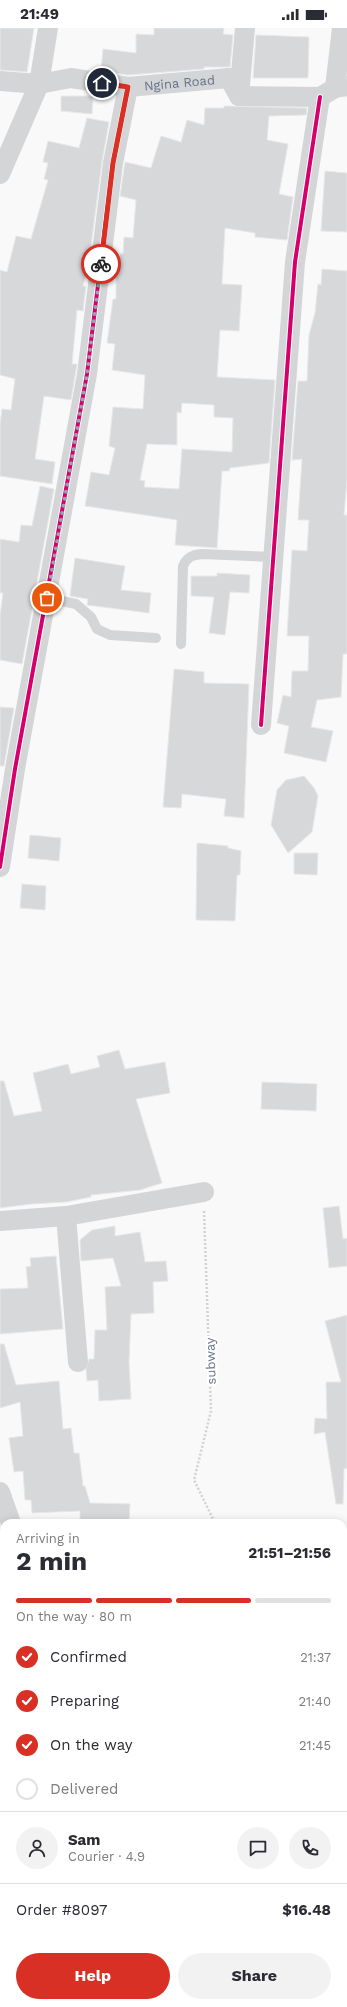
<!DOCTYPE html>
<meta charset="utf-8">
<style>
:root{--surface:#fff;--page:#f2f2f3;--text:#2b2b33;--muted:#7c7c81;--line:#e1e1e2;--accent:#d93025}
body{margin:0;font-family:"Work Sans",sans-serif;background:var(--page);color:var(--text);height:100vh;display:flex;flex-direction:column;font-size:15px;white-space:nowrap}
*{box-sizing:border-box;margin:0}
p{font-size:13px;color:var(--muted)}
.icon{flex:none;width:22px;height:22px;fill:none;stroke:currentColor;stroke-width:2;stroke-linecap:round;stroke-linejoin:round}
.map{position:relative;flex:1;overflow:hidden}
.panel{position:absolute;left:0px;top:1491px;width:347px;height:488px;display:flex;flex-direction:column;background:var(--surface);border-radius:12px 12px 0 0;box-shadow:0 2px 10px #0003}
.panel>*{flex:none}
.pin{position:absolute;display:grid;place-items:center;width:34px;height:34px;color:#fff;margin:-17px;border:2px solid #fff;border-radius:50%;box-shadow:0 1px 4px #0007}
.courier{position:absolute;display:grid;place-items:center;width:40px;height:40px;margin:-20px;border:3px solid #d93025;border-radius:50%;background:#fff;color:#222;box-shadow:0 1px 5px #0007}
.summary em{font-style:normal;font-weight:700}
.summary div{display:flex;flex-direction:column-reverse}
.summary{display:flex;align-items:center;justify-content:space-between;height:68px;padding:0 16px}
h1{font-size:26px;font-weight:700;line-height:30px}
.bar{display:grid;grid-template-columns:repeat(4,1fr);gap:6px 4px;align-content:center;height:48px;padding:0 16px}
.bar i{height:5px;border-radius:3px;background:var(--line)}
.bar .active{background:var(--accent)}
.bar p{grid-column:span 4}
.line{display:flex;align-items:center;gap:10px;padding:0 16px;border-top:1px solid var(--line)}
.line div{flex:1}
.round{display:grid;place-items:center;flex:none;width:42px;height:42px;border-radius:21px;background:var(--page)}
ol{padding:0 16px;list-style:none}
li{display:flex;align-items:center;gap:12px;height:44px}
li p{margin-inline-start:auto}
li .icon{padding:4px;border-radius:50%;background:var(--accent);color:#fff;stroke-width:4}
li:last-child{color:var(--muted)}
li i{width:22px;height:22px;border:2px solid var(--line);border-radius:50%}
.primary-button{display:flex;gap:8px;margin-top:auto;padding:8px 16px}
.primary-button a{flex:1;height:46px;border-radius:24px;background:var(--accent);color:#fff;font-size:16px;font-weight:700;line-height:46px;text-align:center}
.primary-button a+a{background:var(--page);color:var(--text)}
.status{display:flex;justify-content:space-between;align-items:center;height:28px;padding:0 20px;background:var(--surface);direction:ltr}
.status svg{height:11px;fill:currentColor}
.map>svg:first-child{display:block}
.building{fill:#d7d8da;stroke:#e8e8e8;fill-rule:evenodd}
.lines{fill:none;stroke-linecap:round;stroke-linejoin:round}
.secondary-casing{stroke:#d5d7d9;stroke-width:24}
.path{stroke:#d1d2d4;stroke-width:2.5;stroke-dasharray:2 2;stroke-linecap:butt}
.service{stroke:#d4d5d7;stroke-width:10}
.minor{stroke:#d4d5d7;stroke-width:20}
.secondary{stroke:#e5e5e6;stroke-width:22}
.cycleway-casing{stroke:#fff;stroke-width:6}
.cycleway{stroke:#d6006c;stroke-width:4}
.done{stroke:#99a3b2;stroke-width:4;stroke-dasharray:0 7.2}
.route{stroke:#d93025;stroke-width:5}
.labels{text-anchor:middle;stroke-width:4;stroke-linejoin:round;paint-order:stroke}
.street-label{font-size:13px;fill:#66748c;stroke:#fff}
</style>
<div class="status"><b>21:49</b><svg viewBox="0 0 49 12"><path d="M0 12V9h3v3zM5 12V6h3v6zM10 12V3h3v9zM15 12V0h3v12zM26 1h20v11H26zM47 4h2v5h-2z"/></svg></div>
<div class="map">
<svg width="347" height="1979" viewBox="0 0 347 1979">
<rect width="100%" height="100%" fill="#f9f9f9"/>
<!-- building -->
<g class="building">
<polygon points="0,0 34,0 27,44 0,42"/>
<polygon points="154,0 224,0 223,6 233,7 230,39 204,39 204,41 128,47 101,43 103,21 136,25 136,6 154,7"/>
<polygon points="256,7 309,9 308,50 253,50"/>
<polygon points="61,68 93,68 92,86 61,83"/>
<path d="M224,78L307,80L306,87L269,88L267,112L288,116L279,166L293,169L287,212L255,209V205L225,200L222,256L242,257L239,303L220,302L217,349L275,352L269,435L230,440L229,443H222L217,520L175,517L177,492L85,478L91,444L109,447L115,420L109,418L113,379L143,381L145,347L112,342L115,316L107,315L113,271H116V241H120V226H123L124,209L133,210L136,172L120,168L125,134L151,140L161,108L181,114L187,92L204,97L205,80H224ZM182,375L214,377V389L233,390L232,424L182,421L179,461L144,459L145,453L140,452L147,416L177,417V384L181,385Z"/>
<polygon points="87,90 109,94 102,134 89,233 83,258 86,258 83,283 77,282 72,336 77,336 71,372 44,368 35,431 55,434 52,456 0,448 0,396 2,381 11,382 15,351 0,347 0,242 7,244 16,208 31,211 48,152 44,151 48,135 43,134 48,113 79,120"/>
<polygon points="325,143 347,145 347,204 321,203"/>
<polygon points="322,241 347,243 347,452 344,487 347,487 347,626 343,626 341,669 317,672 311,699 333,703 326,734 284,725 289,698 277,695 283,667 291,669 292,643 308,643 309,608 287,608 292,522 307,523 309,492 298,492 302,431 292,432 298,353 307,353 309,307 315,285 318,256 321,257"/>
<polygon points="40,458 54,461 22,636 0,632 0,587 3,565 0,565 0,511 19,514 21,497 32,498"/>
<polygon points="75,530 125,538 121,562 151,565 149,585 87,577 88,571 70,568"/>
<polygon points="217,545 250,547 249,565 230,564 225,607 209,605 214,569 191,568 191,548 217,548"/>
<polygon points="174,641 204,644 204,655 249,656 244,790 224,788 226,771 182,766 181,780 163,779"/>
<polygon points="0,679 14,680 4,738 0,738"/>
<polygon points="304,748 314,760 318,768 312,804 288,825 271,797 277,762 286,752"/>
<polygon points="30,807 61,810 59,833 28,830"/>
<polygon points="197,815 228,818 228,820 241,823 240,847 237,847 235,893 196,892"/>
<polygon points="294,825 318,825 317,847 294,846"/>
<polygon points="22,856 46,858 45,882 20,880"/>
<polygon points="119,1022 125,1041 165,1034 170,1065 136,1071 162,1155 140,1162 91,1167 91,1169 66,1174 32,1176 0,1180 0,1053 4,1053 14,1088 42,1083 33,1045 68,1036 71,1046 100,1039 97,1028"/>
<polygon points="262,1054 317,1056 316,1083 261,1081"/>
<polygon points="339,1178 343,1211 347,1210 347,1238 329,1240 323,1180"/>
<polygon points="115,1198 115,1208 140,1204 145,1234 166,1233 168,1253 153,1254 154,1285 131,1286 129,1334 131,1371 99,1373 98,1352 87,1353 86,1341 89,1331 94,1331 95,1302 107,1302 105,1259 121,1258 113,1230 81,1233 80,1212 92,1202"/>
<polygon points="56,1228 63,1301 0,1306 0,1261 28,1260 26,1239 31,1238 30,1230"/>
<polygon points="347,1287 347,1440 344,1441 343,1476 336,1476 325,1404 314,1406 315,1390 327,1391 326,1354 341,1354 325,1293"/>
<polygon points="0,1316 4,1316 16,1357 59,1353 63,1401 71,1400 74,1425 79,1425 83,1458 85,1458 90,1475 130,1476 129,1495 80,1495 80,1483 32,1485 31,1472 25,1472 23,1443 14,1444 9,1410 23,1408 20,1374 0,1380"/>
</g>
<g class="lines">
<!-- secondary casing -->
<g class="secondary-casing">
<g id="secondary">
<polyline points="0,1599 4,1599"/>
<polyline points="343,1655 347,1656"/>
</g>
</g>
<!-- path -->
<polyline class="path" points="204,1183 211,1383 194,1452 215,1495"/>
<!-- service -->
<g class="service">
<polyline points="47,570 76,576 91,589 97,601 110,607 156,610"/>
<path d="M181,616L183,538C187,529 192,527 202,526L273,529"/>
<polyline points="41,1975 41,1979"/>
</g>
<!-- minor -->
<g class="minor">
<path id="s1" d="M0,53L39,56L71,50L128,59L229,50L239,68L320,69L335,60L347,58"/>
<polyline points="335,60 342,0"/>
<polyline points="239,68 245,0"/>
<polyline points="0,146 39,56 48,0"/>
<polyline points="261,697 295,234 320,69"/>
<polyline points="0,839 15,741 87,346 113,135 128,59"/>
<polyline points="66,1188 78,1334"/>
<polyline points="0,1193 66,1188 204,1164"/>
<polyline points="0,1464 11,1495"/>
<polyline points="347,1715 345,1744 347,1900"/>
<polyline points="243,1975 244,1979"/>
</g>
<!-- secondary -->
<use href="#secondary" class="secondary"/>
<!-- cycleway casing -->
<g class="cycleway-casing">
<g id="cycleway">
<polyline points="261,697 295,234 320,69"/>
<polyline points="0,839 15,741 87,346 113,135 128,59"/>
</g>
</g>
<!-- cycleway -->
<use href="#cycleway" class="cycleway"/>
</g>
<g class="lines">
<!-- done -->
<polyline class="done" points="47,570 87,346 101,236"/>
<!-- route -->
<polyline class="route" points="101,236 113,135 128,59 102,55"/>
</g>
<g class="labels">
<!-- street labels -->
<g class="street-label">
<text dy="5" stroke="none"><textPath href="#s1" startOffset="181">Ngina Road</textPath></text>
<text transform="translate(210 1333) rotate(-92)" y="5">subway</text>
</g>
</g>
</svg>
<div class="pin" style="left:47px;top:570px;background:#ea580c"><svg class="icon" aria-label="bag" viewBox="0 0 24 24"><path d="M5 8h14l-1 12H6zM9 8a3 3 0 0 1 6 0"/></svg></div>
<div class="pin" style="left:102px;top:55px;background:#1f2937"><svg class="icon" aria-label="home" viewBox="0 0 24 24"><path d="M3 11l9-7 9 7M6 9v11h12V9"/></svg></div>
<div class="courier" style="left:101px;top:236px"><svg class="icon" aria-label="bike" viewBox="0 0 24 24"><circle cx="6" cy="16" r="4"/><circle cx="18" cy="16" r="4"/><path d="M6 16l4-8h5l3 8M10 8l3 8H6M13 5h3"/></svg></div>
<section class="panel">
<div class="summary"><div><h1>2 min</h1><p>Arriving in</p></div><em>21:51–21:56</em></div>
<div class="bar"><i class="active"></i><i class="active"></i><i class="active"></i><i></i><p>On the way · 80 m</p></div>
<ol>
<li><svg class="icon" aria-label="check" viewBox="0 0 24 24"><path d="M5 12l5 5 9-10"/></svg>Confirmed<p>21:37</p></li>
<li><svg class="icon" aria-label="check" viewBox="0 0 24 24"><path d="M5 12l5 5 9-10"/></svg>Preparing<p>21:40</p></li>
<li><svg class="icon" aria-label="check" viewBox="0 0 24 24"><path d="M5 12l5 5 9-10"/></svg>On the way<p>21:45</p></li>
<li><i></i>Delivered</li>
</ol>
<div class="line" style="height:72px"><a class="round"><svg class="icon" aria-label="person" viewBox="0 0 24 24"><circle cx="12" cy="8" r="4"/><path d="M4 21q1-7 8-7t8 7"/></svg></a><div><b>Sam</b><p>Courier · 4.9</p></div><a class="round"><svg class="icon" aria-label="chat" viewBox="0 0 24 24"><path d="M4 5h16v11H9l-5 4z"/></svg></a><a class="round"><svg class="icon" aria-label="phone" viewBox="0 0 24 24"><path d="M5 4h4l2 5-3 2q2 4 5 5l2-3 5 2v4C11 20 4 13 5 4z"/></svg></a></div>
<div class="line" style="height:52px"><div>Order #8097</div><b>$16.48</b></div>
<div class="primary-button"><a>Help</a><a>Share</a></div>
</section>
</div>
